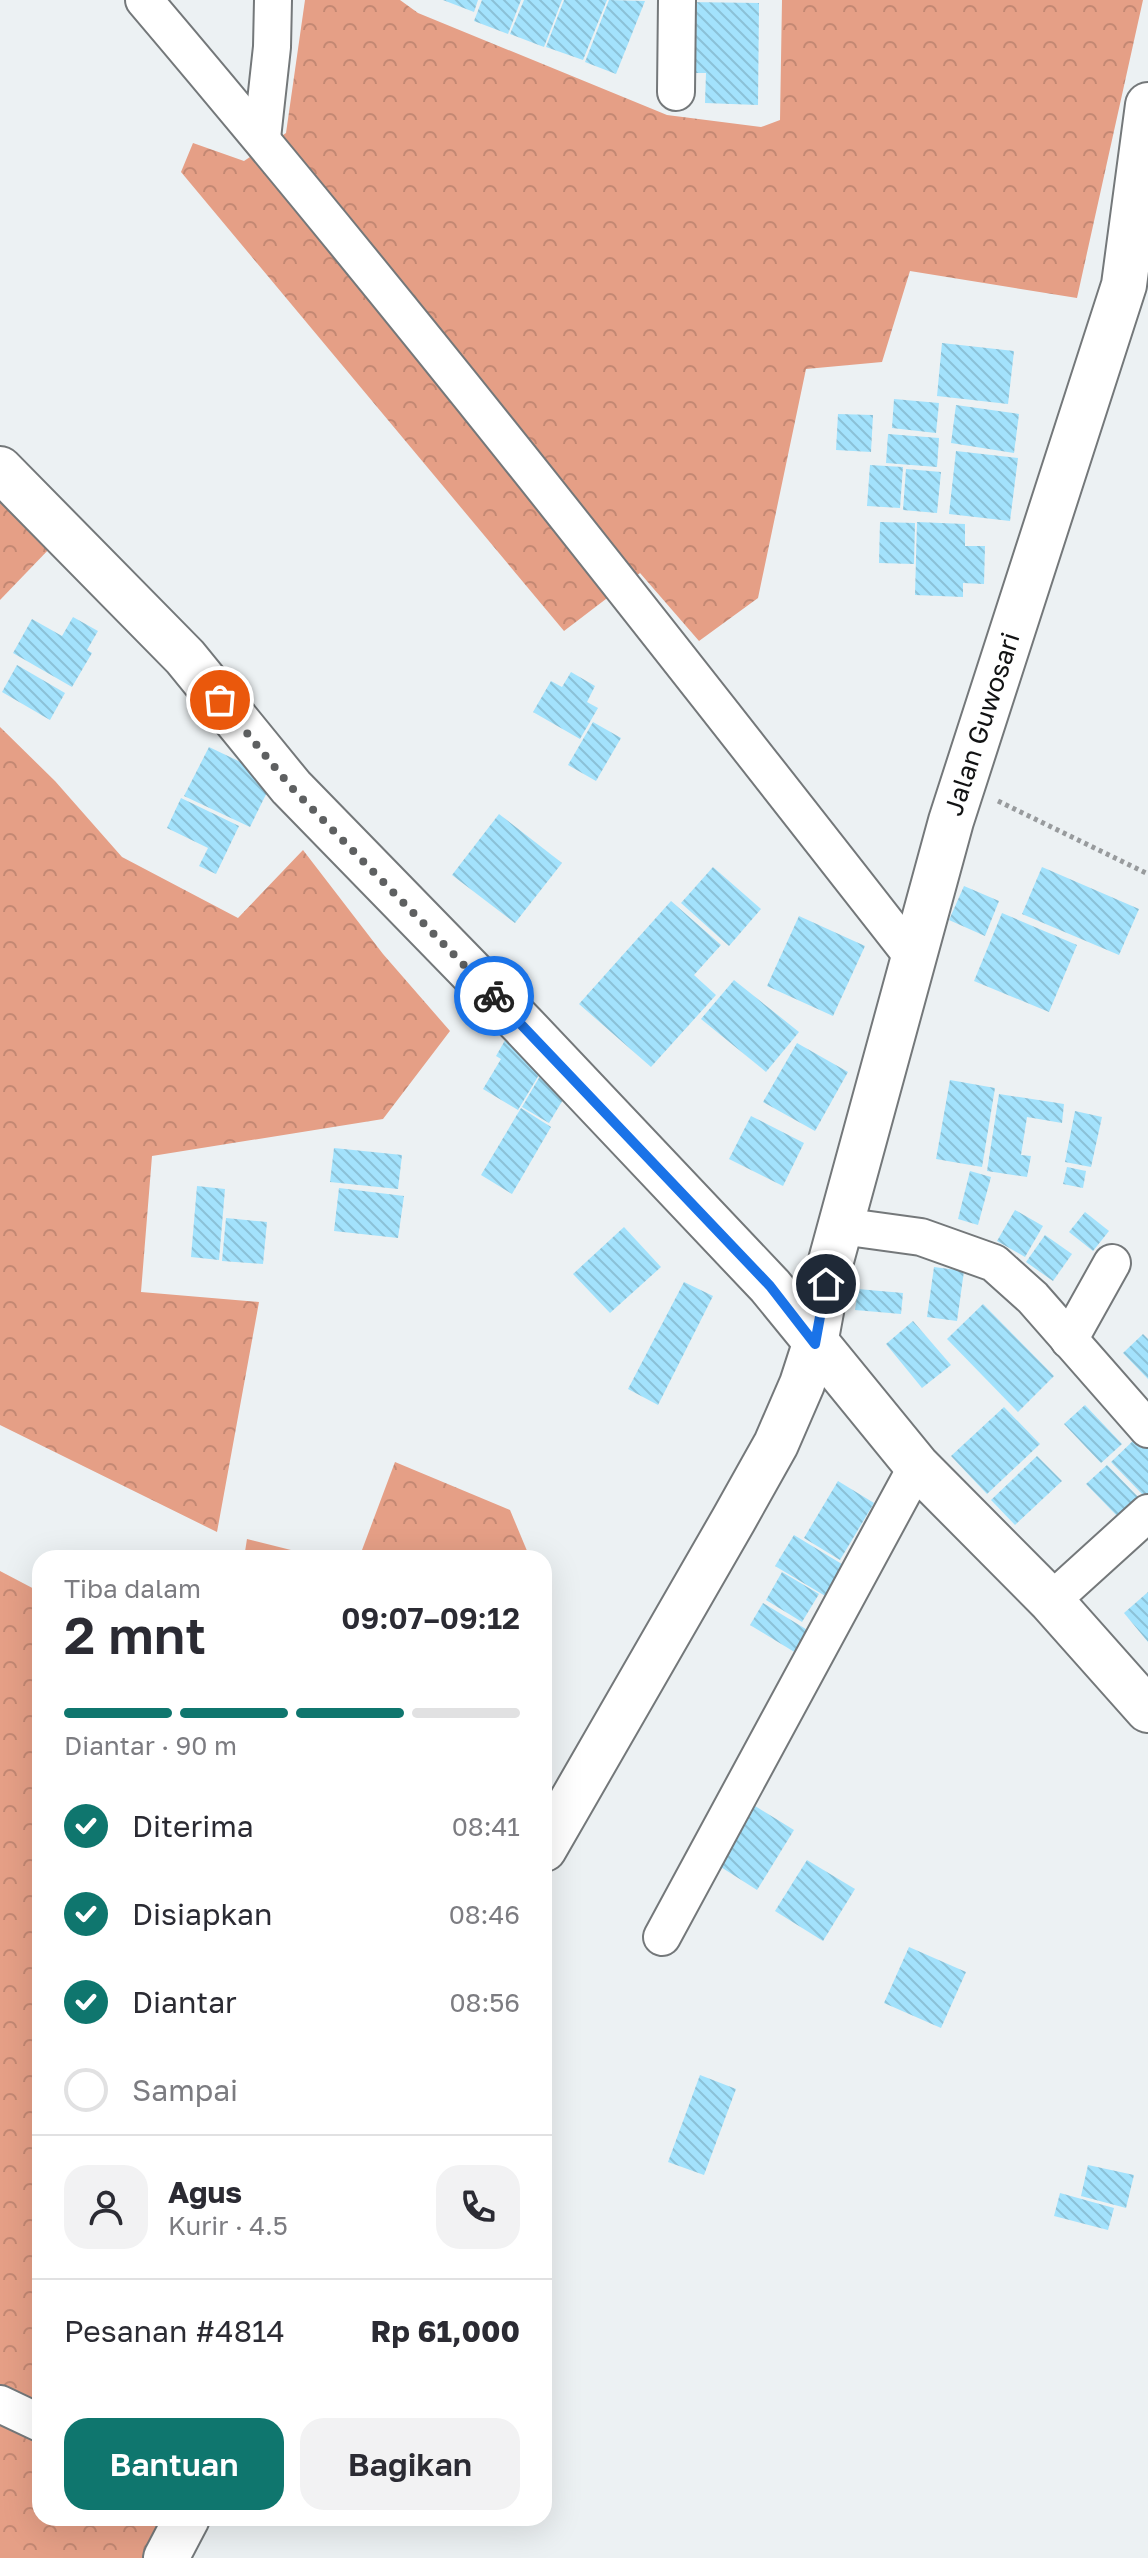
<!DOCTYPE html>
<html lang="id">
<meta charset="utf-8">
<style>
:root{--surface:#fff;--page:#f2f2f3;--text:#2b2b33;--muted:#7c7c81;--line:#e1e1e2;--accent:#0f766e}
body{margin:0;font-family:"Golos Text",sans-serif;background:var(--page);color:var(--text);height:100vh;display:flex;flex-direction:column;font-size:30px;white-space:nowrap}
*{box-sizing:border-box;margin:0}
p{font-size:26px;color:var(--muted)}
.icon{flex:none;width:44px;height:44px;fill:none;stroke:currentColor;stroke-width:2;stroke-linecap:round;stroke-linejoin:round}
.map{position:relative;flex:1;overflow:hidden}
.details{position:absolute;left:32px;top:1550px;width:520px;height:976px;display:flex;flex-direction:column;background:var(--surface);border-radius:24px;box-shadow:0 8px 32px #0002}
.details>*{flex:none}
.pin{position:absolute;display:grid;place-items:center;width:68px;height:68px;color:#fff;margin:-34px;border:4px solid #fff;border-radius:50%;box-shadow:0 2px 8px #0007}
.courier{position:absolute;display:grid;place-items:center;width:80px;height:80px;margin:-40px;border:6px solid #1a73e8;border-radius:50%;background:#fff;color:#222;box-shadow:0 2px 10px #0007}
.headline em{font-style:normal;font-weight:600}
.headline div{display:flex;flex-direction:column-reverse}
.headline{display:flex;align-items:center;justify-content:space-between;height:136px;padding:0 32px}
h1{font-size:52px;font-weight:600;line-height:60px}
.bar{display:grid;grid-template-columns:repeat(4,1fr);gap:12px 8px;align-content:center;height:96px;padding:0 32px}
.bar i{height:10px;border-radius:6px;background:var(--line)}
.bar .active{background:var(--accent)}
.bar p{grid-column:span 4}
.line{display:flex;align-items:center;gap:20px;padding:0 32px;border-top:2px solid var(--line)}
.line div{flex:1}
.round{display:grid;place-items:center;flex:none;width:84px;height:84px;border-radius:24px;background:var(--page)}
ol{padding:0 32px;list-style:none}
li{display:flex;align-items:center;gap:24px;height:88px}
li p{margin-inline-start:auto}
li .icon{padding:8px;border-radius:50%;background:var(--accent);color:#fff;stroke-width:4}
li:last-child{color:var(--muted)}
li i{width:44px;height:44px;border:4px solid var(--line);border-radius:50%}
.action{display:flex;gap:16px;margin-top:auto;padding:16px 32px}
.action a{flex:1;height:92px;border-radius:24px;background:var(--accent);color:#fff;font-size:32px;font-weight:600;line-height:92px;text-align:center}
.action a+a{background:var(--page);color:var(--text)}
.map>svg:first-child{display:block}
.forest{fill:url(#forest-crowns)}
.building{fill:url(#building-back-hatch)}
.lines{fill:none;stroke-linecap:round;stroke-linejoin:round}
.minor-casing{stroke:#74787a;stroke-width:40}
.tertiary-casing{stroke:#74787a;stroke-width:48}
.path{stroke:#989b9d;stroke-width:5;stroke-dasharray:4 4;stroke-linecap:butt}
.minor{stroke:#fff;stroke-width:36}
.tertiary{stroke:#fff;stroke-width:44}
.done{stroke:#5e6061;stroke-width:8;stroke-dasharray:0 14.4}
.route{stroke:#1a73e8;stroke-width:10}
.labels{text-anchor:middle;stroke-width:8;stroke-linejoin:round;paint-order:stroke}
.street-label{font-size:26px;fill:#111213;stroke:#fff}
</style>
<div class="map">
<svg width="1148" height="2558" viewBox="0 0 1148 2558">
<defs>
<pattern id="forest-crowns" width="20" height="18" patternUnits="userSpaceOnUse" patternTransform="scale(2)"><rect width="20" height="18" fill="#e59f86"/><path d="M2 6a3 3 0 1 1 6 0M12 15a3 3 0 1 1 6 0" fill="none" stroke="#c38873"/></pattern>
<pattern id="building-back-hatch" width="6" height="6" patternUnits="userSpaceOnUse" patternTransform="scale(2)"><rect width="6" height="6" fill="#a3e2fc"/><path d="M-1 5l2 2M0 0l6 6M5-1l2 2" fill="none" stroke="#8bc1d7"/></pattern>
</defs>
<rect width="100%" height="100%" fill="#ecf1f3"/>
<!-- forest -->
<g class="forest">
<polygon points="305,0 400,0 418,13 667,115 761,127 780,120 782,0 1143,0 1077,298 910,271 882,362 806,369 758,598 699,641 640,573 564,631 181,172 193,143 244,161 286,133"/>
<polygon points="0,497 52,546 0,600"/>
<polygon points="0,727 55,781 122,857 238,918 303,850 383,954 450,1031 383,1119 152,1156 141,1292 259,1302 217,1532 0,1425"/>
<polygon points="395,1462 510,1510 530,1558 359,1558"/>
<polygon points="247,1539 323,1558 244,1558"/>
<polygon points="0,1571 40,1592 40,2518 211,2518 190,2558 0,2558"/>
</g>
<!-- building -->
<g class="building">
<polygon points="443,0 478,0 474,12"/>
<polygon points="482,0 521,0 508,34 474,21"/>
<polygon points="524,0 562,0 544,47 510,34"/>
<polygon points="564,0 607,0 583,60 546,47"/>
<polygon points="609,0 645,1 616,74 585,62"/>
<polygon points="687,2 759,3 758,105 705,103 706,73 686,73"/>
<polygon points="942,343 1014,351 1008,404 937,396"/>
<polygon points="894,399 939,403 936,433 892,428"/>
<polygon points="956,405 1019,414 1014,453 951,443"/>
<polygon points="838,414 873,415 871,452 836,450"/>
<polygon points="888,434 939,438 937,467 886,463"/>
<polygon points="956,451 1018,458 1010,521 949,514"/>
<polygon points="870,465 903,467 900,508 867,506"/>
<polygon points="906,469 941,472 937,513 903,510"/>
<polygon points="880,522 915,523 914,564 879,563"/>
<polygon points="917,522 965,524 965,546 985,546 984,584 963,583 963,597 915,595"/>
<polygon points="73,617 98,631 87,650 92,653 72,687 13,653 32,619 62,636"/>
<polygon points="17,665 65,693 50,720 2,692"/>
<polygon points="571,672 595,686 587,702 598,708 580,739 533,712 551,681 562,687"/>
<polygon points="593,722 621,738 596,781 568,765"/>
<polygon points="209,747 274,778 250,827 184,796"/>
<polygon points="181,798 239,826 216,874 199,866 208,848 167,828"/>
<polygon points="499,814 562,863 515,923 452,875"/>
<polygon points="713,867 761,909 729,946 681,903"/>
<polygon points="1042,867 1139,909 1119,955 1022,914"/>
<polygon points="964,886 999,901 985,936 949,920"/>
<polygon points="671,901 721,945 694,975 716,995 651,1067 579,1004"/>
<polygon points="1002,913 1077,945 1049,1012 974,981"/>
<polygon points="799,916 865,946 833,1016 767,986"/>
<polygon points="734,980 799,1032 766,1072 701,1019"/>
<polygon points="508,1035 549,1058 518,1110 483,1089 501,1059 496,1056"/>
<polygon points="797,1043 848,1072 815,1131 763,1102"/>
<polygon points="547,1064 575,1080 549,1123 522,1107"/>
<polygon points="950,1080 995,1088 982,1167 936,1159"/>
<polygon points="999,1094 1064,1104 1062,1123 1027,1117 1021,1155 1031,1156 1027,1177 987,1171"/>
<polygon points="521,1108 551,1127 512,1194 481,1175"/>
<polygon points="1075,1111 1102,1117 1091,1167 1065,1162"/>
<polygon points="751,1116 804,1143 783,1186 729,1159"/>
<polygon points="334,1148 402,1155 398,1189 330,1182"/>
<polygon points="1067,1167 1086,1171 1083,1188 1063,1184"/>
<polygon points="970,1171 991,1177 978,1225 958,1219"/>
<polygon points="197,1186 225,1189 219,1260 191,1257"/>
<polygon points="339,1188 404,1196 398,1238 334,1231"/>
<polygon points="1015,1210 1043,1226 1025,1257 997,1241"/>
<polygon points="1085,1212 1109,1231 1093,1251 1069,1232"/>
<polygon points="226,1218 267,1222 263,1264 222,1261"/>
<polygon points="624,1227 661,1267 610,1313 573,1274"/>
<polygon points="1045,1235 1072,1254 1053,1281 1026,1262"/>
<polygon points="934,1267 964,1271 957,1321 927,1317"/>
<polygon points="684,1282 713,1296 658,1405 628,1389"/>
<polygon points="858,1289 903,1293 901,1314 855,1310"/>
<polygon points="983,1304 1054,1376 1018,1412 947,1339"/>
<polygon points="913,1321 951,1365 922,1388 886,1344"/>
<polygon points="1143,1334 1148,1339 1148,1379 1123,1353"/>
<polygon points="1085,1405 1122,1444 1101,1463 1064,1424"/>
<polygon points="1004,1407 1040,1444 987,1494 951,1456"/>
<polygon points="1137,1437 1148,1449 1148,1493 1144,1496 1111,1462"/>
<polygon points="1037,1456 1062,1481 1015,1525 991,1500"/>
<polygon points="1107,1465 1142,1501 1121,1520 1086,1484"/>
<polygon points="838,1481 874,1503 840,1560 804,1538"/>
<polygon points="794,1535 850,1569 832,1600 775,1566"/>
<polygon points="782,1572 819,1594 802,1622 766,1600"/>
<polygon points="1148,1592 1148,1642 1124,1613"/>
<polygon points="763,1603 809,1631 796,1653 750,1625"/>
<polygon points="750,1803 794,1830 757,1890 713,1862"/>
<polygon points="807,1860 855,1889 823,1941 775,1911"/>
<polygon points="909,1947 966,1972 941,2028 884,2003"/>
<polygon points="700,2075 736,2089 704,2175 668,2162"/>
<polygon points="1088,2165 1134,2175 1126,2208 1081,2196"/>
<polygon points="1060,2193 1114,2208 1108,2230 1054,2216"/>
</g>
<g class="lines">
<!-- minor casing -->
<g class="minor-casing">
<g id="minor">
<path d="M144,0C409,312 661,635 913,957"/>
<polyline points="676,92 677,0"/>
<polyline points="262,138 272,47 273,0"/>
<polyline points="841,1226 921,1237 994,1263 1033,1298 1148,1429"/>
<polyline points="1069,1340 1112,1263"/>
<polyline points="1051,1601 1148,1513"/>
<polyline points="662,1937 917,1466"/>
<polyline points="0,2404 40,2423"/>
</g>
</g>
<!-- tertiary casing -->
<g class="tertiary-casing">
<g id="tertiary">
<polyline points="0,469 185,657 291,787 523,1025 770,1286 917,1466 1051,1601 1148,1710"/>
<polyline points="544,1849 734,1519 776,1444 802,1384 815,1344 829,1268 951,821 1124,285 1148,105"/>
<polyline points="166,2558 187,2518"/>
</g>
</g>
<!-- path -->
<polyline class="path" points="998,801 1148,874"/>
<!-- minor -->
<use href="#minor" class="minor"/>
<!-- tertiary -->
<use href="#tertiary" class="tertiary"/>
</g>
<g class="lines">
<!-- done -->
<polyline class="done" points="220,700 291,787 494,996"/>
<!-- route -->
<polyline class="route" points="494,996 770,1286 815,1344 826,1284"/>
</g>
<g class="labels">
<!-- street labels -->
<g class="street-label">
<text transform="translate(982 724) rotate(-72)" y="9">Jalan Guwosari</text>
</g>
</g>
</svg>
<div class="pin" style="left:220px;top:700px;background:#ea580c"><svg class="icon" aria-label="bag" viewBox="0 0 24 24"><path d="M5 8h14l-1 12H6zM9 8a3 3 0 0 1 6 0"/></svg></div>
<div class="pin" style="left:826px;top:1284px;background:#1f2937"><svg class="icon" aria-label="home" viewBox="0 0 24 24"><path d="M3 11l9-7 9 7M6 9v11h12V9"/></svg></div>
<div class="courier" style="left:494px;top:996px"><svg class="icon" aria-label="bike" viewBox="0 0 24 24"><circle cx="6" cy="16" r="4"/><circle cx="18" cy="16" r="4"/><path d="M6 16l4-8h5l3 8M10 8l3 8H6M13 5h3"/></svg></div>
<section class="details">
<div class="headline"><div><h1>2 mnt</h1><p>Tiba dalam</p></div><em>09:07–09:12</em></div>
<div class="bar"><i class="active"></i><i class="active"></i><i class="active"></i><i></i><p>Diantar · 90 m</p></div>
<ol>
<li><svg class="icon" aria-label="check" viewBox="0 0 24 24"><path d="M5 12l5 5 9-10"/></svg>Diterima<p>08:41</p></li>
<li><svg class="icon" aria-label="check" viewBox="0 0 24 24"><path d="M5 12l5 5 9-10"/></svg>Disiapkan<p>08:46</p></li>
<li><svg class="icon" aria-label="check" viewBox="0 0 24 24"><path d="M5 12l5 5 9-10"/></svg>Diantar<p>08:56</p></li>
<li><i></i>Sampai</li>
</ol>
<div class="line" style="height:144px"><a class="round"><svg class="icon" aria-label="person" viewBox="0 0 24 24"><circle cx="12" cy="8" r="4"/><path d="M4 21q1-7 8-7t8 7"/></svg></a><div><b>Agus</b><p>Kurir · 4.5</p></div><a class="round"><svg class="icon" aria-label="phone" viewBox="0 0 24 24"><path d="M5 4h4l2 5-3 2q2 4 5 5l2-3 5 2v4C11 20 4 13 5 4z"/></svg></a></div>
<div class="line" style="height:104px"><div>Pesanan #4814</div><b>Rp 61,000</b></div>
<div class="action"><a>Bantuan</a><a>Bagikan</a></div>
</section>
</div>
